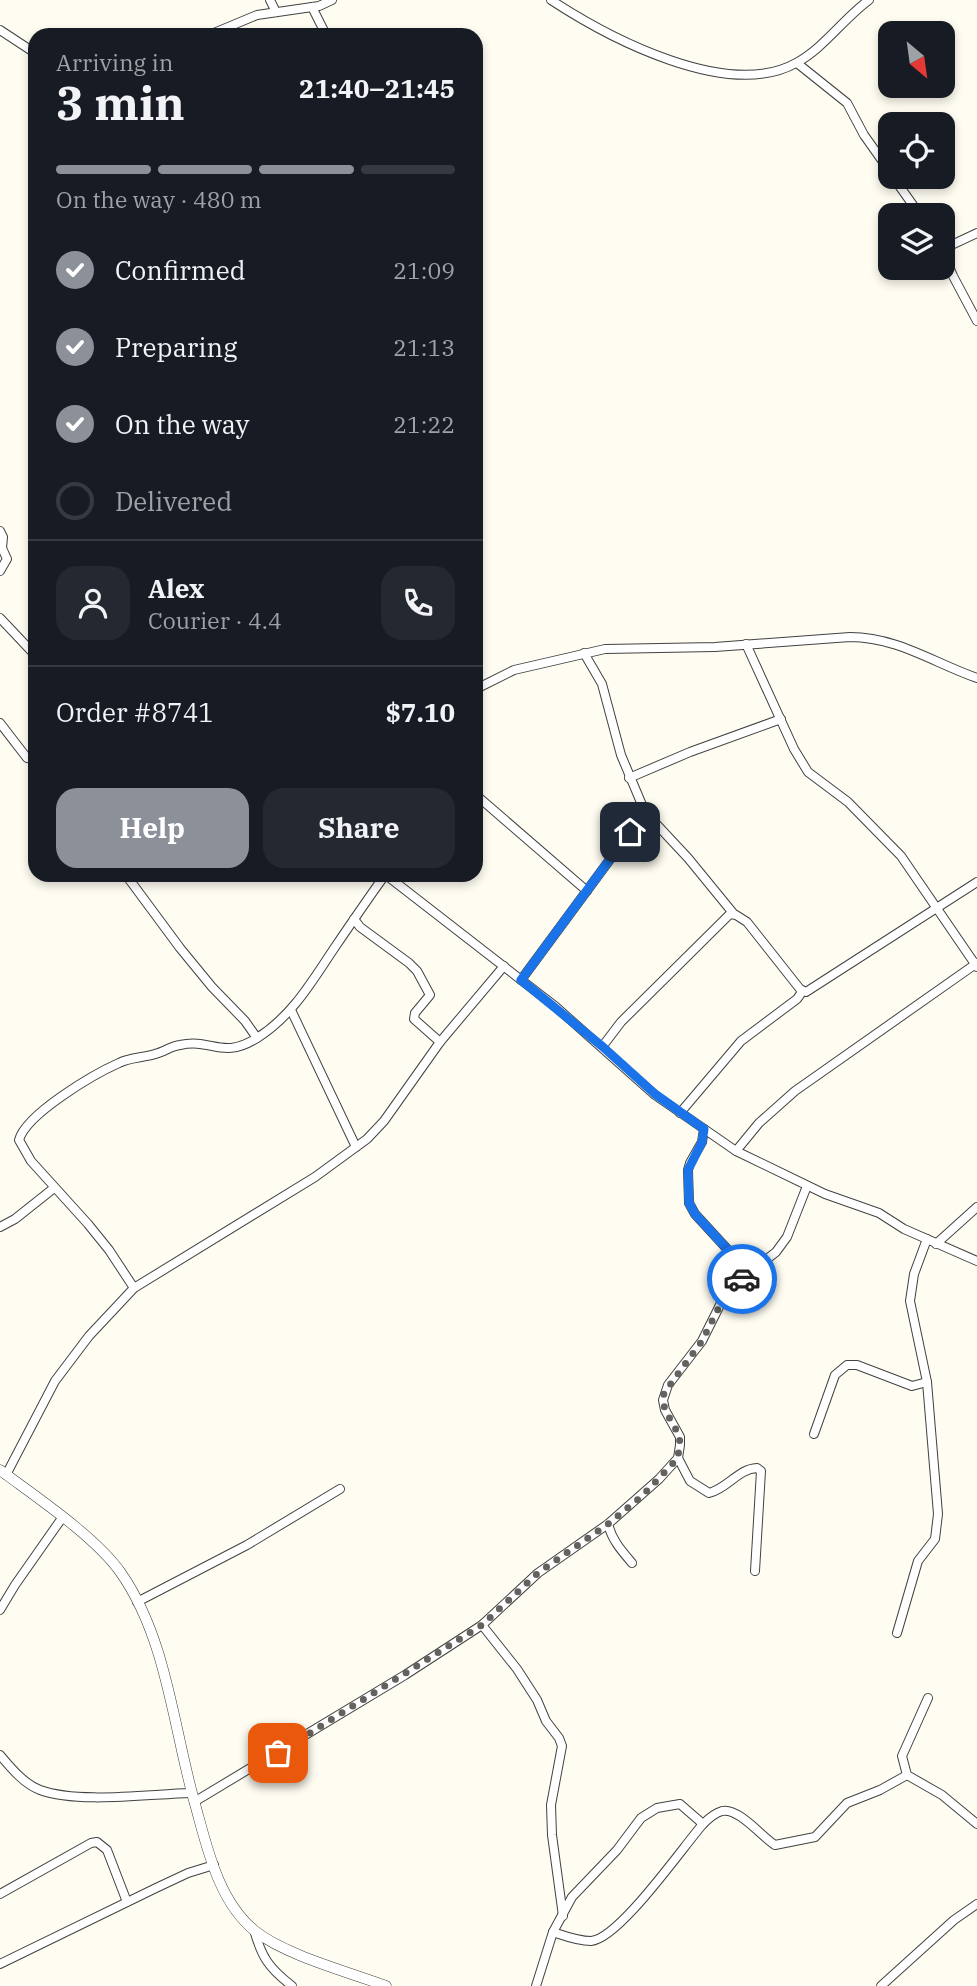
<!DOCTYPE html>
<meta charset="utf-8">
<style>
:root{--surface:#171b24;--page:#242831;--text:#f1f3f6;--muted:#9ea1a6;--line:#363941;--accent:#8c9099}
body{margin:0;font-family:"IBM Plex Serif",serif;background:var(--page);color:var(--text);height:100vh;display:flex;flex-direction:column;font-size:26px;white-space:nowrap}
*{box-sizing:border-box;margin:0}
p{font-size:23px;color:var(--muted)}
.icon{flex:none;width:38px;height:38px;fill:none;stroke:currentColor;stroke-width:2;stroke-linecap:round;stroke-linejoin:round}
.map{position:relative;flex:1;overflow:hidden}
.details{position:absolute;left:28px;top:28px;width:455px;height:854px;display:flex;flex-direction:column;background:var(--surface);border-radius:21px;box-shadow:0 4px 10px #0003}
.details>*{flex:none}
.needle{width:46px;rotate:151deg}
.controls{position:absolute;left:878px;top:21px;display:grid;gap:14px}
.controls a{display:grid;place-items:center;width:77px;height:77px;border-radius:14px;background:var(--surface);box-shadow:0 4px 10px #0003;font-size:35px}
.pin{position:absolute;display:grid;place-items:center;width:60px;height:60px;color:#fff;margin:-30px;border-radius:14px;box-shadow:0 4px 10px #0006}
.courier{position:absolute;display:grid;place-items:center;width:70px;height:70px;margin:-35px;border:5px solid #1a73e8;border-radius:50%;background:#fff;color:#222;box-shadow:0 2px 9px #0007}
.overview em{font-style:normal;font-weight:700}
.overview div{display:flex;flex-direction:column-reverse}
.overview{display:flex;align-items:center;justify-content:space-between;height:119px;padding:0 28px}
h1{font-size:46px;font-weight:700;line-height:52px}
.bar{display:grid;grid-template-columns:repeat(4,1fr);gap:10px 7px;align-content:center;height:84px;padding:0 28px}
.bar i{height:9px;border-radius:5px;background:var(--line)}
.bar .current{background:var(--accent)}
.bar p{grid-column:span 4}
.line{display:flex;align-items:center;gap:18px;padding:0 28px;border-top:2px solid var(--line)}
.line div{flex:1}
.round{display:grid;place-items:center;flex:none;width:74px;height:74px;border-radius:21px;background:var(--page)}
ol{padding:0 28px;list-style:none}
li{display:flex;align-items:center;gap:21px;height:77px}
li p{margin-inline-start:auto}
li .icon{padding:7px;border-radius:50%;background:var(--accent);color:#fff;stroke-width:4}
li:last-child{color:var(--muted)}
li i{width:38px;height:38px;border:4px solid var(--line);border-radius:50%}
.cta{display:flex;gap:14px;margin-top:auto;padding:14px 28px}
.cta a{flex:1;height:80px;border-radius:21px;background:var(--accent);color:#fff;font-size:28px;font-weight:700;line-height:80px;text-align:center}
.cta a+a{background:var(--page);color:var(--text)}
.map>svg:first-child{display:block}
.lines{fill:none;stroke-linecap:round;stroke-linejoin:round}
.minor-casing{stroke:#424242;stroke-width:10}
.tertiary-casing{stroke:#424242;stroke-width:11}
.minor{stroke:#fff;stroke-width:8}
.tertiary{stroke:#fff;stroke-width:10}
.done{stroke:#63625e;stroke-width:7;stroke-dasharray:0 12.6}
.route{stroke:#1a73e8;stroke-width:9}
</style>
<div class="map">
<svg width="977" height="1986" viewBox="0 0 977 1986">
<rect width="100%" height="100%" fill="#fffdf1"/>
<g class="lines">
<!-- minor casing -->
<g class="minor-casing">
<g id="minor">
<polyline points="270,0 276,12"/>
<path d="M551,0C609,38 728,101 796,63C824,48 843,19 869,0"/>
<polyline points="312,7 326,35"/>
<polyline points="0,30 35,53"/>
<polyline points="209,35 257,15 319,6 332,0"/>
<polyline points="797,63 847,103 864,135 891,173"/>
<polyline points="893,177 920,215"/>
<polyline points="943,249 977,233"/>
<polyline points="943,252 953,276 977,321"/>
<polyline points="0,531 3,537 2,548 7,559 0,571"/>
<polyline points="0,618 35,655"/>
<polyline points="746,644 794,749 808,772 848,802 901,856 977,967"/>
<polyline points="584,653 602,684 621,755 645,812 688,858 733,913"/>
<path d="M476,689L514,670L605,649L715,647L850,637C897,637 934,663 977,678"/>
<polyline points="0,723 27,758 35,759"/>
<polyline points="629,778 690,752 781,719"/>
<polyline points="476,795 587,891"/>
<polyline points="126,875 180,948 212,987 245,1021 257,1038"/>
<polyline points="386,875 556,1007 655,1095 736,1151 825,1194 879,1213 904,1229 977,1261"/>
<polyline points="354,919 360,927 409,963 417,971 430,995 415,1013 414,1019 440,1042"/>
<polyline points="521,980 645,812"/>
<polyline points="291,1010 356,1147"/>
<polyline points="602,1047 621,1022 730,914 736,915 747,922 800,989 806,992 977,882"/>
<polyline points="680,1113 741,1041 797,999 802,992"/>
<polyline points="704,1129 702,1142 690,1163 688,1170 689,1203 695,1214 729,1251 745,1276"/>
<polyline points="736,1151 759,1123 795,1091 977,963"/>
<polyline points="0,1227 15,1219 54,1188"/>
<polyline points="936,1244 977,1207"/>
<path d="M134,1288L109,1250L88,1224L31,1161L19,1140C26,1114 94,1074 119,1063C131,1057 143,1058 155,1054C164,1052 171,1046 180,1045C212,1038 222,1060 257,1038C291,1017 311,983 333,950C350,925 367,900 385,875"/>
<polyline points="814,1434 835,1375 847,1365 857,1365 912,1386 927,1382"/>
<path d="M678,1458L690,1481L709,1493C728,1488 738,1469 757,1468L761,1471L755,1571"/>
<polyline points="6,1475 55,1381 89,1336 134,1288 315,1177 367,1139 384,1121 440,1042 504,966"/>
<path d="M608,1524C612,1540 621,1550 632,1563"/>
<polyline points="137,1602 247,1545 340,1489"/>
<polyline points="0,1610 15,1585 62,1518"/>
<polyline points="482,1625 517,1669 537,1700 546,1721 559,1738 562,1746 551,1805 552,1835 563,1916"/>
<polyline points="897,1633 918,1561 935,1539 938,1514 927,1382 910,1301 914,1274 927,1239"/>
<polyline points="928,1698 902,1756 907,1775 942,1795 977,1824"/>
<path d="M0,1755C11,1768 24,1784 40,1790C79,1804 149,1794 191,1793"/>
<polyline points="194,1802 405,1675 482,1625 538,1573 608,1524 659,1479 678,1458 680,1445 680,1437 665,1410 663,1400 668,1385 702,1341 724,1297 745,1276 776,1252 787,1237 807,1186"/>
<polyline points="0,1894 91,1843 97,1842 107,1850 127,1902"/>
<path d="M254,1930C262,1958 269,1968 292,1986"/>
<path d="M553,1932C565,1936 578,1941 591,1941C619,1939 682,1848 703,1824C708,1819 715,1813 722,1811C738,1807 762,1837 775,1845L815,1837L847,1803L880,1790L907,1775"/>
<polyline points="0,1964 156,1888 188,1873 214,1865"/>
<polyline points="536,1986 553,1932 572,1897 617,1850 641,1818 657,1808 680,1804 703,1824"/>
<polyline points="881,1986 954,1920 977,1904"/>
</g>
</g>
<!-- tertiary casing -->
<g class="tertiary-casing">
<path id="tertiary" d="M0,1470C36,1497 96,1537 121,1573C167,1639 173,1727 195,1804C207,1847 218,1901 255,1931C285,1955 349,1972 386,1986"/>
</g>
<!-- minor -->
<use href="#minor" class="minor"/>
<!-- tertiary -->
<use href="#tertiary" class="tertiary"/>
</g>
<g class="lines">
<!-- done -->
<polyline class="done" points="278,1753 482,1625 538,1573 608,1524 642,1496 678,1458 680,1437 665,1410 663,1400 664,1393 702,1341 724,1297 742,1279"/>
<!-- route -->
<polyline class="route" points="630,832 521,980 603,1047 655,1094 704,1129 702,1142 688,1170 689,1203 695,1214 729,1251 745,1276 742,1279"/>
</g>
</svg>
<div class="controls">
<a><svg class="needle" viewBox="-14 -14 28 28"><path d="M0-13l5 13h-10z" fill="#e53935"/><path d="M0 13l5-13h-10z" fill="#9ea1a6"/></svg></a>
<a><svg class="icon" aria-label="locate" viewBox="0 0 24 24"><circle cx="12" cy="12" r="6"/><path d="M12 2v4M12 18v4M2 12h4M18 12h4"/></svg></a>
<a><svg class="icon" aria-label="layers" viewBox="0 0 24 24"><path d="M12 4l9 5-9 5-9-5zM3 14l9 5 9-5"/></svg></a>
</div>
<div class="pin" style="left:278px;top:1753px;background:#ea580c"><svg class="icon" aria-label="bag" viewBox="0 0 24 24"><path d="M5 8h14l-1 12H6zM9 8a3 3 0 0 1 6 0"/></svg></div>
<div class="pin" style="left:630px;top:832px;background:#1f2937"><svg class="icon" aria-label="home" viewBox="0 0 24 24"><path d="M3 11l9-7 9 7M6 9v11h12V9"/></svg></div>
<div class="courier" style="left:742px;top:1279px"><svg class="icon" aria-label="car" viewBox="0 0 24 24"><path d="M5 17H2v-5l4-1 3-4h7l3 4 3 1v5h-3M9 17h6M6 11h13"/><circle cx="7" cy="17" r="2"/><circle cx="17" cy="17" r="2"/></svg></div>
<section class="details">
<div class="overview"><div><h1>3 min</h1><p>Arriving in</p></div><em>21:40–21:45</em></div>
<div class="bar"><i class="current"></i><i class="current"></i><i class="current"></i><i></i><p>On the way · 480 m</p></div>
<ol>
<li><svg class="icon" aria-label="check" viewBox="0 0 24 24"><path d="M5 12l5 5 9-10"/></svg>Confirmed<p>21:09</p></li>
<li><svg class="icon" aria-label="check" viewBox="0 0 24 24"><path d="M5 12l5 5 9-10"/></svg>Preparing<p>21:13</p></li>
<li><svg class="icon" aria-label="check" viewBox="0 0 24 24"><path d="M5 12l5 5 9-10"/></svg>On the way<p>21:22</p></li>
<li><i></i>Delivered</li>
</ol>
<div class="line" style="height:126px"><a class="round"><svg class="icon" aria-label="person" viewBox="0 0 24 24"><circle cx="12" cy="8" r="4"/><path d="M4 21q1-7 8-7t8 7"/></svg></a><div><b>Alex</b><p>Courier · 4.4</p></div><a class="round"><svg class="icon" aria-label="phone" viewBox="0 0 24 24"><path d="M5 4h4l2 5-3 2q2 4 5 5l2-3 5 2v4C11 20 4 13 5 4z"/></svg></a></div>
<div class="line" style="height:91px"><div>Order #8741</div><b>$7.10</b></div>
<div class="cta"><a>Help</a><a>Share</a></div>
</section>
</div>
